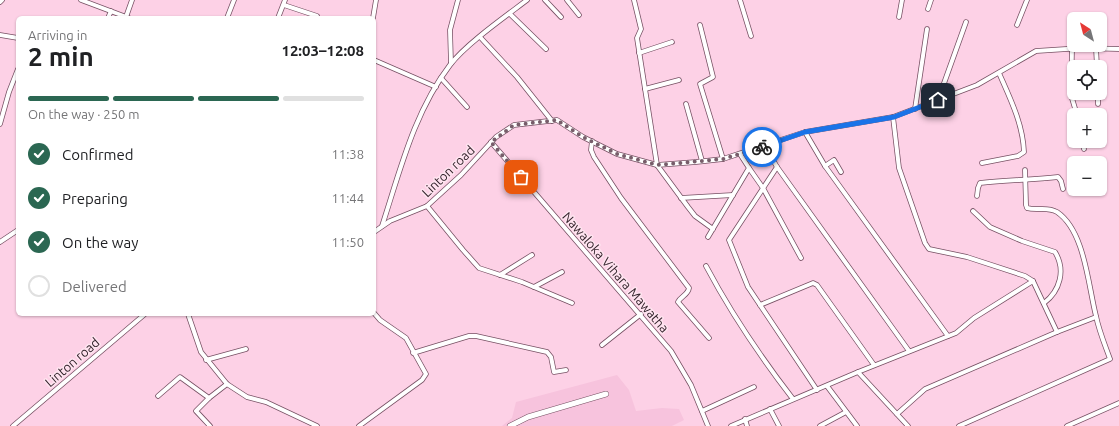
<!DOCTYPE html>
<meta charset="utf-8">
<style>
:root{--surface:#fff;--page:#f6f6f6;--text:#202124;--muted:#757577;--line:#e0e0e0;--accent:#2b6752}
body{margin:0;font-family:Ubuntu,sans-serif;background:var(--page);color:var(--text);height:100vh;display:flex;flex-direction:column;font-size:15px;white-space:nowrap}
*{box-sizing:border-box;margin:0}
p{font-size:13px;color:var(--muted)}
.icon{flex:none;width:22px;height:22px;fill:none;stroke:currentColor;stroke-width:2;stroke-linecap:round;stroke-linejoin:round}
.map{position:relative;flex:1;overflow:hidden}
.side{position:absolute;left:16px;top:16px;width:360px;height:300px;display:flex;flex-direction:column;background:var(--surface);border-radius:6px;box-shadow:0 1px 3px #0004}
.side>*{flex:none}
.needle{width:26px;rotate:324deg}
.tools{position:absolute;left:1067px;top:12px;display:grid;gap:8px}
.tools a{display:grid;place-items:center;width:40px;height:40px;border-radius:6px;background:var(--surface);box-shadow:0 1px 3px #0004;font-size:20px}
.pin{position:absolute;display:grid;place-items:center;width:34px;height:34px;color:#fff;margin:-17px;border-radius:8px;box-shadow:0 2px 6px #0006}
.courier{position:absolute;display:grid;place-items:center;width:40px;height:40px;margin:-20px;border:3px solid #1a73e8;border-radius:50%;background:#fff;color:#222;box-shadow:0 1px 5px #0007}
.headline em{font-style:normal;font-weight:700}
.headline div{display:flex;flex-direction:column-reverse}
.headline{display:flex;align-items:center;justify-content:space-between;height:68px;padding:0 12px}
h1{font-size:26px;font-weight:700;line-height:30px}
.bar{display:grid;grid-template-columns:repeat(4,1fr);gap:6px 4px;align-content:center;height:48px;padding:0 12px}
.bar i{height:5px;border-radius:3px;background:var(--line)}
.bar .current{background:var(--accent)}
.bar p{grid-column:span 4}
ol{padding:0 12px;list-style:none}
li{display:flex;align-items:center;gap:12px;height:44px}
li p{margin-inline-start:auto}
li .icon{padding:4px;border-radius:50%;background:var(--accent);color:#fff;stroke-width:4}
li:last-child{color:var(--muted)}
li i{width:22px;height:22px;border:2px solid var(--line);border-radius:50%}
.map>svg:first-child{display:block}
.built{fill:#f7c3dd}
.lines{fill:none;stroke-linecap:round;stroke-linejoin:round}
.minor-casing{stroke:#765063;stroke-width:5.5}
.tertiary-casing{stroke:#765063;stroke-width:6}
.minor{stroke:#fff;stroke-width:4}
.tertiary{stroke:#fff;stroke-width:5}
.done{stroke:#775d6a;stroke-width:4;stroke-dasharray:0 7.2}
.route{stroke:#1a73e8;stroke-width:5}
.labels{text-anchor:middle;stroke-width:3;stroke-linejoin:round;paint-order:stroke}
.street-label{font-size:13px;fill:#2f1f27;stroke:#ffe4f0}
</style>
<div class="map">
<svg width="1119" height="426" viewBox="0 0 1119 426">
<rect width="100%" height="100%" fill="#fdd1e6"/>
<!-- built -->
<polygon class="built" points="617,375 629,390 636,411 662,408 679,409 684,420 672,426 502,426 512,418 516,402"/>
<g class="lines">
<!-- minor casing -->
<g class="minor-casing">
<g id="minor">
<polyline points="81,0 129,18"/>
<polyline points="545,0 561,17"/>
<polyline points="567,0 579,15"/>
<polyline points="634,0 641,29 637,38 657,165 688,207 695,216 713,229"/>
<polyline points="740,0 751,36"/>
<polyline points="0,2 2,0"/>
<polyline points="284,5 317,16 316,18"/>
<polyline points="928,9 931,0"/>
<polyline points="510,14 546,49"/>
<polyline points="126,17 132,0"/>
<polyline points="899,17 902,0"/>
<polyline points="108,18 111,11"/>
<polyline points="227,18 234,0"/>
<polyline points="278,18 285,0"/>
<polyline points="373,18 376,0"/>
<polyline points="700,25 713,77 700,84 723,159"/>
<polyline points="1017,25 1027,0"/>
<polyline points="0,35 18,38"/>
<polyline points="480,37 517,77 552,121"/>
<polyline points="1072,48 1071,95 1077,115"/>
<polyline points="1096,48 1097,67"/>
<polyline points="639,53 672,42"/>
<polyline points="374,60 436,87"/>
<polyline points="451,63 450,30 458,0"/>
<polyline points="441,78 467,107"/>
<polyline points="645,89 679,80"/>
<polyline points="1098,93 1098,104"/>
<polyline points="938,100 966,22"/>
<polyline points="686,104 702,161"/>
<polyline points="915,109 927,29"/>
<polyline points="893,117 899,168 925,243 929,249 967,257 1025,276 1033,281 1057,332"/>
<polyline points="0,124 9,92 18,69"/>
<polyline points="805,132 825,166 948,336"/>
<path d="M592,141L591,150L594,157L621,198L689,288C688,295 681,296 678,302L709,338"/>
<polyline points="1082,141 1084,149"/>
<polyline points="491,142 671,351 691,385 708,426"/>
<polyline points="765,146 777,167 909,351"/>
<path d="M982,163L1018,156L1024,152C1023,124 1010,98 999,73"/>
<polyline points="825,166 834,160 841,172"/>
<polyline points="777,167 729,240 748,287 817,390"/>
<polyline points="749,168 763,188 801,258"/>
<path d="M977,196L978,188L980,183C1006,180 1032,180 1058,177L1061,181L1063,189"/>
<polyline points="681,198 733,195"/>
<polyline points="427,206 463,250 479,268 522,282 572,303"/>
<path d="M973,211L990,227L1022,241L1055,252C1066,270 1060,291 1044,303"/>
<path d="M382,226C400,171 414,112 450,65C466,44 506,16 527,0"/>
<polyline points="374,232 390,221 427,206 461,175 496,137 514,125 557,120 583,137 617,154 657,165 696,162 723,159 805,132 893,117 977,85 1036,51 1082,48 1119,49"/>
<polyline points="708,237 749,168 740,154"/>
<polyline points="0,242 18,230"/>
<path d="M706,266C732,315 759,355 793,399"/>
<polyline points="500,275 532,255"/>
<polyline points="534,287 562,272"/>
<polyline points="760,305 813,283 817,285 874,365"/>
<polyline points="188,314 201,352 227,384 247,397 266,402 317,426"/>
<polyline points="602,345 641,314"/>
<polyline points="413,353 469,336 476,336 547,352 551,357 554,372 566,370"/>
<polyline points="206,360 246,349"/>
<polyline points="858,372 956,333 974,318 1033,281"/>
<polyline points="827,386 857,426"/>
<polyline points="158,396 180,377 209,398"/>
<polyline points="770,409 779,426"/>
<polyline points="702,411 754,387"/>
<polyline points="897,414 925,389 1057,332 1096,317"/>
<polyline points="745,419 747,426"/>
<polyline points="13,426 145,314"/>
<polyline points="210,426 196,411 209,398 227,384"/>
<polyline points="359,426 422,380 426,374 406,338 380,320 374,313"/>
<polyline points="731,426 858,372 908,426"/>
<polyline points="820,426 846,412"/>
<path d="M959,426L1110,359C1105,345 1099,331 1096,316C1088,285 1085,231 1057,212C1047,206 1037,211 1027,208L1026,205L1025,170"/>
<polyline points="1067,426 1119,403"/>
</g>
</g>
<!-- tertiary casing -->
<g class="tertiary-casing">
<polyline id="tertiary" points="510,426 528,417 606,394"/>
</g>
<!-- minor -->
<use href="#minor" class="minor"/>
<!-- tertiary -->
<use href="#tertiary" class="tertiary"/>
</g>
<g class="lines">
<!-- done -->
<polyline class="done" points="521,177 491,142 514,125 557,120 583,137 617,154 657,165 723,159 762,147"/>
<!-- route -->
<polyline class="route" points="762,147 805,132 894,117 938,100"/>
</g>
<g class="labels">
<!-- street labels -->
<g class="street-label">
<text transform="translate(448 171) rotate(-44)" y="5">Linton road</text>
<text transform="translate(616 272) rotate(49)" y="5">Nawaloka Vihara Mawatha</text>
<text transform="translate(72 362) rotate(-41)" y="5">Linton road</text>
</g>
</g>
</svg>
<div class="tools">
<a><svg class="needle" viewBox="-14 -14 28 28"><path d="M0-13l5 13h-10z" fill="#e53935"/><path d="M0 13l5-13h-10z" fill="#757577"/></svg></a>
<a><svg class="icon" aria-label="locate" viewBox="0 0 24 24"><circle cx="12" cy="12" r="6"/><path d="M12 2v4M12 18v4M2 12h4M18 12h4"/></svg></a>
<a>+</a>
<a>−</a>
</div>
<div class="pin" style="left:521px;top:177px;background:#ea580c"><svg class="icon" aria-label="bag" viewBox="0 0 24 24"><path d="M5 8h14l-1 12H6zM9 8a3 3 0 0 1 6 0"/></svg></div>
<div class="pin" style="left:938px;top:100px;background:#1f2937"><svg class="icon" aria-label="home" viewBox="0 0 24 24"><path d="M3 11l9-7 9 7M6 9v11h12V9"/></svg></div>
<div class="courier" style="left:762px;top:147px"><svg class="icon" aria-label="bike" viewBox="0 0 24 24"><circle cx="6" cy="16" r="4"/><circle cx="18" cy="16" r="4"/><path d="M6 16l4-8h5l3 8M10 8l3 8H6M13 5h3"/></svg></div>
<section class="side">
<div class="headline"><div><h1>2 min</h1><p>Arriving in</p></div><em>12:03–12:08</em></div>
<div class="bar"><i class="current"></i><i class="current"></i><i class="current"></i><i></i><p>On the way · 250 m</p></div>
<ol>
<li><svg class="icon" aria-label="check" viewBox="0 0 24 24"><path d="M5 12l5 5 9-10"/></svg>Confirmed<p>11:38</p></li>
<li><svg class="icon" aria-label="check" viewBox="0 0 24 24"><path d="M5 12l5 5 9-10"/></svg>Preparing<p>11:44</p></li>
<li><svg class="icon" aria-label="check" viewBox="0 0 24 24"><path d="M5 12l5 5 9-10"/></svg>On the way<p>11:50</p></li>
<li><i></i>Delivered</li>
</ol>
</section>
</div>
